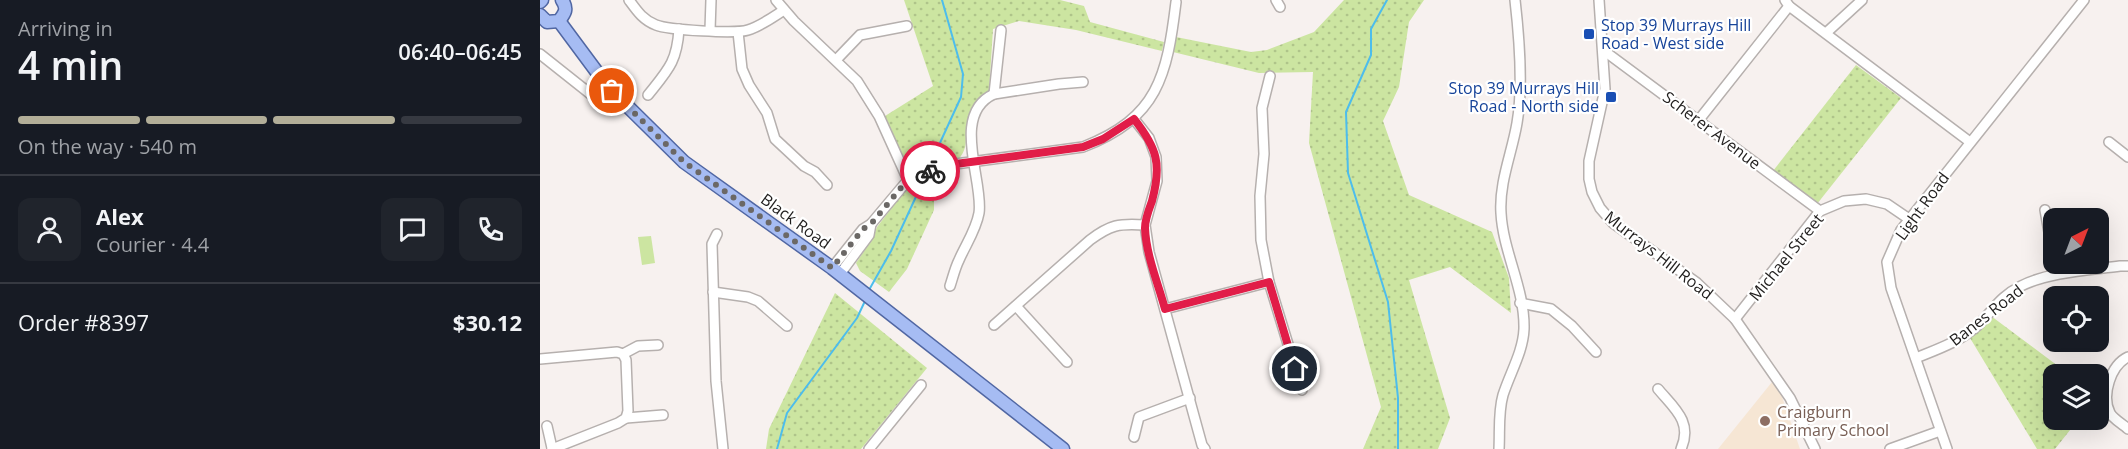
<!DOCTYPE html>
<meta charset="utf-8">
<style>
:root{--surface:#171b24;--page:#20242c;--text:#f1f3f6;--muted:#9ea1a6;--line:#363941;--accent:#b2ae98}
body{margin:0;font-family:"Open Sans",sans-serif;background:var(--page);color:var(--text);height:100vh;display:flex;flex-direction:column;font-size:22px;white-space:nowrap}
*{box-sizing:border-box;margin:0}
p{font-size:20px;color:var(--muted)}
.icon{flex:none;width:33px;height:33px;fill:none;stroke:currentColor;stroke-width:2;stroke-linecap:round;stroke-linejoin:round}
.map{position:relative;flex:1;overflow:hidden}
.panel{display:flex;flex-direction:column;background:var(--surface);width:540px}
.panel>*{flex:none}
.needle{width:39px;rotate:42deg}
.controls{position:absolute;left:1503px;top:208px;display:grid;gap:12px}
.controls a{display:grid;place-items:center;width:66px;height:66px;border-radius:12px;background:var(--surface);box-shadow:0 6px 24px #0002;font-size:30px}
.pin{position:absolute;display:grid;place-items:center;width:51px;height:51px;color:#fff;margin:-26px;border:3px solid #fff;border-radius:50%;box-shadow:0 2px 6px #0007}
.courier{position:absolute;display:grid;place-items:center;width:60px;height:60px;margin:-30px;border:4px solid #e11d48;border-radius:50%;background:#fff;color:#222;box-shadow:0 2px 8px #0007}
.head em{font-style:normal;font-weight:600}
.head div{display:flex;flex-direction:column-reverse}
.head{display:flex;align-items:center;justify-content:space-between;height:102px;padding:0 18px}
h1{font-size:39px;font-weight:600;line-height:45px}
.bar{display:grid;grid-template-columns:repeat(4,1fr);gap:9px 6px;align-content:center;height:72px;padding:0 18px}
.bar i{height:8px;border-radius:4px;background:var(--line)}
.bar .on{background:var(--accent)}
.bar p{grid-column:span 4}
.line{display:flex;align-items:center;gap:15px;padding:0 18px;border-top:2px solid var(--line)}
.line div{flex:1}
.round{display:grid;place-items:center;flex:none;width:63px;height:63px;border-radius:12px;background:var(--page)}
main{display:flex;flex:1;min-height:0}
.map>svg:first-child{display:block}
.education{fill:#f6e6d4}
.green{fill:url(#green-dots)}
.pitch{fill:#cce5a1}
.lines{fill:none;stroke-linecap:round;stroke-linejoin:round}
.stream{stroke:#4dbdec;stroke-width:2}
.minor-casing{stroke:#b6b0ae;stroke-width:12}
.major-casing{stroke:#5167a3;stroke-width:15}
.minor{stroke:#fff;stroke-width:9}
.major{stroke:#a6bcf3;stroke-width:12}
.done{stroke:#6b6866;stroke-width:6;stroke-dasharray:0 10.8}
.route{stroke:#e11d48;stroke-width:8}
.transit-dot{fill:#1a4fb4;stroke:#fff;stroke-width:2}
.education-dot{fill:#8d6e63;stroke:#fff;stroke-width:2}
.labels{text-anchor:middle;stroke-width:4.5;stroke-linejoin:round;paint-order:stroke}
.transit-label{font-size:16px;fill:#164399;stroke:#fff;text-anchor:start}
.street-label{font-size:16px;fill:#201e1d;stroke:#fff}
.education-label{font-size:16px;fill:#785e54;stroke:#fff;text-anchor:start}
</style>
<main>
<section class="panel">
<div class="head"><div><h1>4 min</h1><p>Arriving in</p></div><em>06:40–06:45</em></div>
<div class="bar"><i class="on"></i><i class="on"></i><i class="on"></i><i></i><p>On the way · 540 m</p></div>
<div class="line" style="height:108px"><a class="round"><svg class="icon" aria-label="person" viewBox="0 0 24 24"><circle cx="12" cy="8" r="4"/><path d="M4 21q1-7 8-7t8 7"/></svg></a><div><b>Alex</b><p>Courier · 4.4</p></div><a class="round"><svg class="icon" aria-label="chat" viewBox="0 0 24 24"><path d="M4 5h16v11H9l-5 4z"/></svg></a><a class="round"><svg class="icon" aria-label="phone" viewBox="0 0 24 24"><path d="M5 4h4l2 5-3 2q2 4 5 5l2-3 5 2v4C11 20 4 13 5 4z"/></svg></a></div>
<div class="line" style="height:78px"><div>Order #8397</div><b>$30.12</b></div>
</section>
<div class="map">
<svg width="1588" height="449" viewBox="0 0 1588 449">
<defs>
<pattern id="green-dots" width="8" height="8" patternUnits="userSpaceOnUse" patternTransform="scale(1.5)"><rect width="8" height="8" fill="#cce5a1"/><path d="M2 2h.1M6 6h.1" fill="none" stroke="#afc48a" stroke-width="1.8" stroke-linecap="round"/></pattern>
</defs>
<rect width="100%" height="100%" fill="#f7f1ef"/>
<!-- education -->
<polygon class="education" points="1232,382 1241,394 1260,449 1178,449"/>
<!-- green -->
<g class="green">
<path d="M364,0H520L544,6L550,22L624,42L622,51L536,30L479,21L453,29L449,92C439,99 429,115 427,128C425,142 428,147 419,159L392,165L376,173L367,168L345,116L393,86Z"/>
<polygon points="804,0 884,0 869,22 859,87 843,121 869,195 952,232 969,278 971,313 910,267 869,280 910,418 898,449 823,449 841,407 769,143 773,72 719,73 633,52 636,37 711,52 727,50 774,32"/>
<polygon points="1316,65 1361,98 1277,204 1233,171"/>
<polygon points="394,175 394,210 367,269 349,292 320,271 316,263 333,238 337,227 367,188"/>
<polygon points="295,293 387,368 321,449 226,449 229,429"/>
<polygon points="1451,316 1530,375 1514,375 1514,420 1538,420 1515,449 1497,449 1430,338"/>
</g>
<!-- pitch -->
<polygon class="pitch" points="111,236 115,263 102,265 98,237"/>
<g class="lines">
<!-- stream -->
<g class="stream">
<polyline points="847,0 831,29 831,55 806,112 808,173 848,302 858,398 858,449"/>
<polyline points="388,169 421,97 423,74 402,0"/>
<polyline points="329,290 351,251 385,177"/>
<polyline points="237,449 247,413 317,318 325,301"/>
</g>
<!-- minor casing -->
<g class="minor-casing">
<g id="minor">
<path d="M89,0C97,11 103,20 116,25C128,30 196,34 208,30C221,26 233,17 244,10"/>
<polyline points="236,0 254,21 317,81 339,116 368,180"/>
<polyline points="736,0 740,7"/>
<polyline points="1059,0 1065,89 1049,161 1049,179 1052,192 1060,208 1073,223 1157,283 1195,319 1250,398 1275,449"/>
<polyline points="1249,6 1430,142"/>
<polyline points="170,30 171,0"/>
<polyline points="198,32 202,69 209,85 227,113 235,139 264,166 275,172 287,185"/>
<polyline points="1286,33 1322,0"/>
<polyline points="1063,50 1280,211"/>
<polyline points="0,54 63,104"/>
<polyline points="296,60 320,35 367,26"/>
<polyline points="730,76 722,108 724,154 720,196 721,240 729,282 762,390"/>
<polyline points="454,94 461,30"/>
<path d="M108,95C128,70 137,62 139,29"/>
<polyline points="594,119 609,138 616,157 617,181 605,225 609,252 662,445 665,449"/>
<polyline points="1158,121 1249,6 1245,0"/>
<polyline points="1569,142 1588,157"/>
<polyline points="1505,210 1514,260"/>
<polyline points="177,234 172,244 176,381 183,449"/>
<path d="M292,268L323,229L331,224L368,180L408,165L543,147C618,118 627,76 636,2"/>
<polyline points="300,274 329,235 331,224"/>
<path d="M410,286C413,277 415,268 419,260C426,244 436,230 439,213C444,182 410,114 454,94L519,84L543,82"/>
<polyline points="173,292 208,297 218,301 247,326"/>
<polyline points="980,303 1011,309 1032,326 1056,352"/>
<polyline points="476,306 527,362"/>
<polyline points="625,309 729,282"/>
<polyline points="1195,319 1280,211 1304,201 1326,199 1347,204 1369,219"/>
<path d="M454,325L550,240C570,225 579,223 605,225"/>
<polyline points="83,354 98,346 118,345"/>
<path d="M1588,357C1571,365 1561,395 1570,413C1573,419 1583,424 1588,429"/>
<path d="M1376,358C1398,349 1419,342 1437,326C1453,311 1459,297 1481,286C1508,272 1550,270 1580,266H1588"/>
<polyline points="0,359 77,352 83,354 86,360 88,411 86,418 78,423 12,449"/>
<path d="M1118,389C1134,408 1153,422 1141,449"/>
<polyline points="86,418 123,415"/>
<polyline points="7,426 12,448"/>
<polyline points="594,437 599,417 650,398"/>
<polyline points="329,449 381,385"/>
<path d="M959,449C960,431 958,412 963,395C970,373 983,352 984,329C985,289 963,252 961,213C959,182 972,153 977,123C983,89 979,35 975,0"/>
<polyline points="1350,449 1400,431"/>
<polyline points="1407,449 1351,288 1347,262 1361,230 1544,0"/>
</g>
</g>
<!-- major casing -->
<g class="major-casing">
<g id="major">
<polyline points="0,2 2,0"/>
<path d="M0,15L7,22L19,21C25,13 28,9 22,0"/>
<polyline points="19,21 68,87 144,162 292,268 523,449"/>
</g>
</g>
<!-- minor -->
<use href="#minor" class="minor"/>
<!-- major -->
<use href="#major" class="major"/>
</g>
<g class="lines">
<!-- done -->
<polyline class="done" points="72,91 144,162 292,268 323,229 331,224 365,183 390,171"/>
<!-- route -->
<path class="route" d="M390,171L408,165L543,147L563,139L594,119C617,148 622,164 612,201C609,209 605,219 605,228C606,255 618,283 625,309L729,282L755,369"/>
</g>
<!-- markers -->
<g class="transit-dot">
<rect x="1043" y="28" width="12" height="12" rx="3"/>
<rect x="1065" y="91" width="12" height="12" rx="3"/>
</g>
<circle class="education-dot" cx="1225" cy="421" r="6"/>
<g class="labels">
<!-- transit labels -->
<g class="transit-label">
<text x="1061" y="31">Stop 39 Murrays Hill<tspan x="1061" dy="18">Road - West side</tspan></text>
<text x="1059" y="94" text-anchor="end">Stop 39 Murrays Hill<tspan x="1059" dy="18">Road - North side</tspan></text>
</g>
<!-- street labels -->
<g class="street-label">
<text transform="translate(1172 130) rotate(37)" y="6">Scherer Avenue</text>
<text transform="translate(1382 206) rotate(-54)" y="6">Light Road</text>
<text transform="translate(256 221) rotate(36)" y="6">Black Road</text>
<text transform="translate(1119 255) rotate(38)" y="6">Murrays Hill Road</text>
<text transform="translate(1246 257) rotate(-51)" y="6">Michael Street</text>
<text transform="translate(1446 315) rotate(-38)" y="6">Banes Road</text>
</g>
<!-- education labels -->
<g class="education-label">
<text x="1237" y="418">Craigburn<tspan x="1237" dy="18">Primary School</tspan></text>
</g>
</g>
</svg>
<div class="controls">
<a><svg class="needle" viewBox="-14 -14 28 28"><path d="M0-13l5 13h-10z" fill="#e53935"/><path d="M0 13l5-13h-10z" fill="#9ea1a6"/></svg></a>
<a><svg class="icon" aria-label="locate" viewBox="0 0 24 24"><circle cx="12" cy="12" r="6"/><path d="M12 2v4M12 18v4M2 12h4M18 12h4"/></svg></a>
<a><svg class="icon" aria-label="layers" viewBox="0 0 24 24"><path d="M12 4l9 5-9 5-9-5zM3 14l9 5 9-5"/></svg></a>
</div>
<div class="pin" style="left:72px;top:91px;background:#ea580c"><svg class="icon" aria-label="bag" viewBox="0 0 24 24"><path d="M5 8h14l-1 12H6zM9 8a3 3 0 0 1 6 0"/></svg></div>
<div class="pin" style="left:755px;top:369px;background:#1f2937"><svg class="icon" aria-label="home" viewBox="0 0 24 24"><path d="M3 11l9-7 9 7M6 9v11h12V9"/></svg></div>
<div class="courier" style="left:390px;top:171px"><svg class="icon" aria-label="bike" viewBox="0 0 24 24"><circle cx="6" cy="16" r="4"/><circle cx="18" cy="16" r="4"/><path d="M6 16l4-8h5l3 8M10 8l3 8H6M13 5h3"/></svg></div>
</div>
</main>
